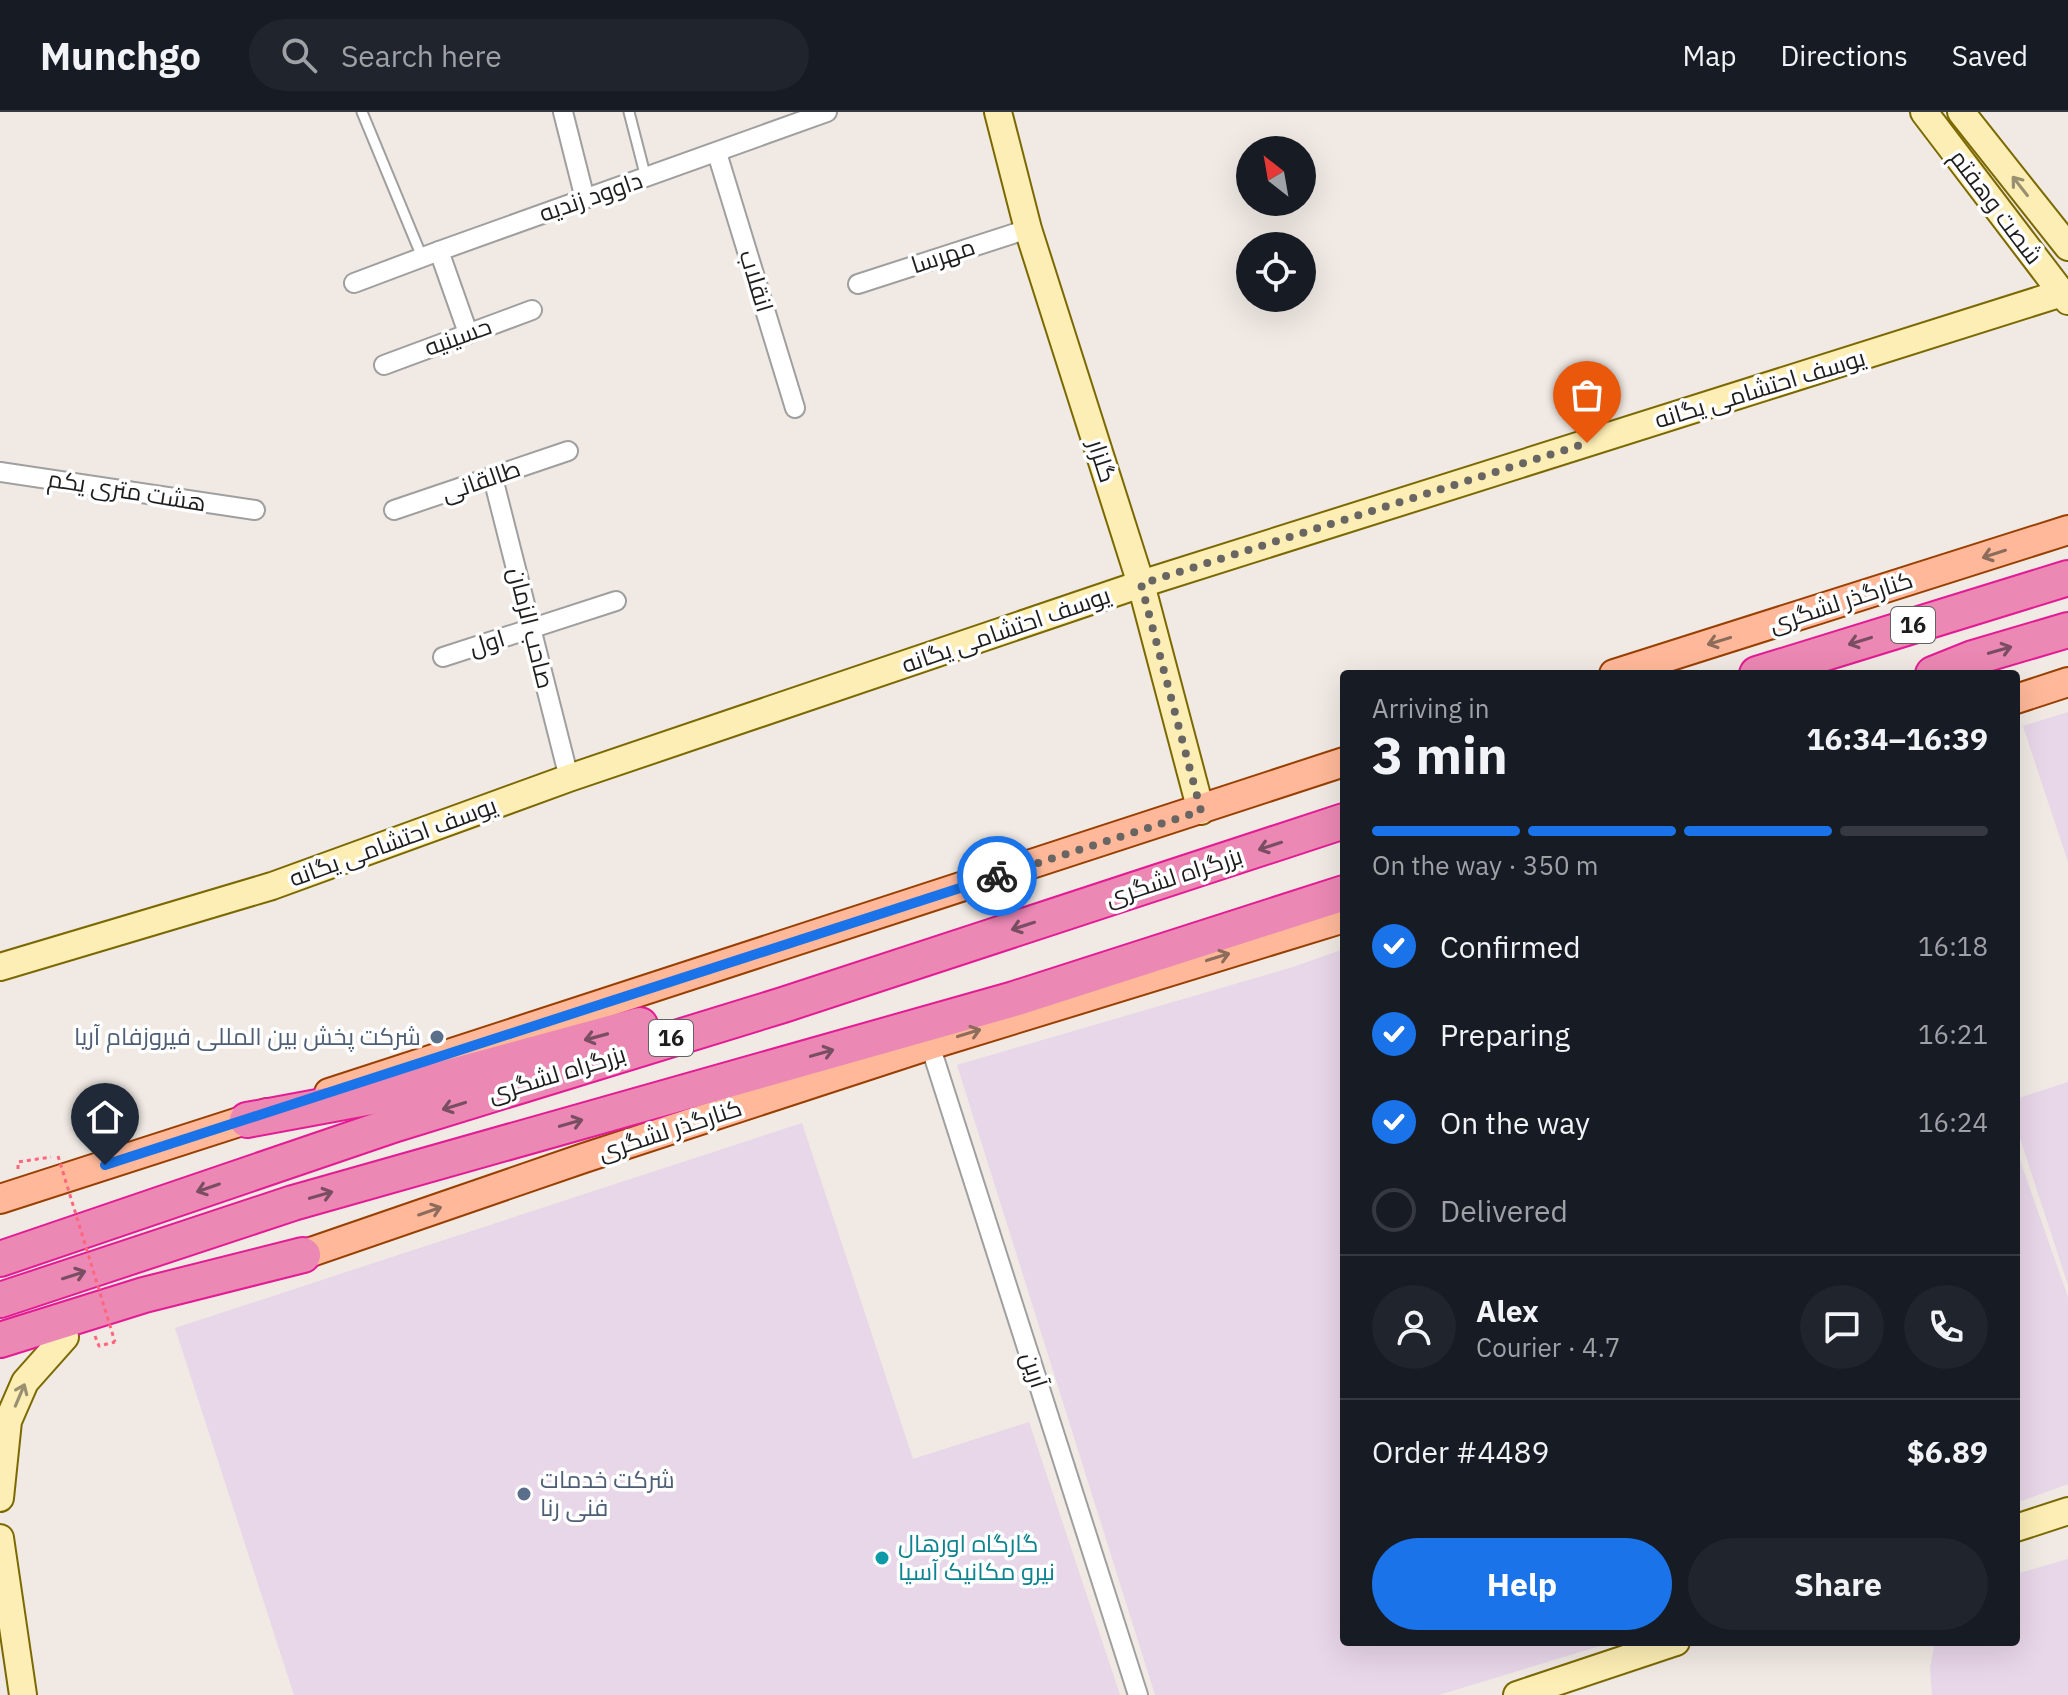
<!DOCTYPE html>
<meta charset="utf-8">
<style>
:root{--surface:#171b24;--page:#20242c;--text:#f1f3f6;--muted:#9ea1a6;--line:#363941;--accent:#1a73e8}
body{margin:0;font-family:"IBM Plex Sans",Cairo,sans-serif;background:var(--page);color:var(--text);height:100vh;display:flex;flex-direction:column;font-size:30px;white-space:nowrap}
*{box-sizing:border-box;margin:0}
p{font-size:26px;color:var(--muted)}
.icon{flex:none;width:44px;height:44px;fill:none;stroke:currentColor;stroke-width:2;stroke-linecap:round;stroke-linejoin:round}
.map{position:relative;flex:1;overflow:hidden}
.drawer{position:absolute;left:1340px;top:558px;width:680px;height:976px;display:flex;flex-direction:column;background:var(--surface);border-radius:8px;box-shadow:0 8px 32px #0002}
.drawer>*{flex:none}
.needle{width:52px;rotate:329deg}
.controls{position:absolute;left:1236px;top:24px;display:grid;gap:16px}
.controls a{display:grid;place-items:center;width:80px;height:80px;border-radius:50%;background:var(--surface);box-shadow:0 8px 32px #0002;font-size:40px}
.pin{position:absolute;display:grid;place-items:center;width:68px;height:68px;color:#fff;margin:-82px -34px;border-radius:50% 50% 50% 0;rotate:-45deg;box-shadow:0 0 8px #0007}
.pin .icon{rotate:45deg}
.courier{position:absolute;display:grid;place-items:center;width:80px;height:80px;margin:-40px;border:6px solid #1a73e8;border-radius:50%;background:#fff;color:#222;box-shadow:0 2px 10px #0007}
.summary em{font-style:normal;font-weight:800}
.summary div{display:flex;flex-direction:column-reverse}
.summary{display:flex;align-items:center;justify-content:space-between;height:136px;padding:0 32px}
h1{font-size:52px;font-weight:800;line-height:60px}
.bar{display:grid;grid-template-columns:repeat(4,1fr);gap:12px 8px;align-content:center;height:96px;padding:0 32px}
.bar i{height:10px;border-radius:6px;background:var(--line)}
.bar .selected{background:var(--accent)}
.bar p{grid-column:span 4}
.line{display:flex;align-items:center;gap:20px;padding:0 32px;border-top:2px solid var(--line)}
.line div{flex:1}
.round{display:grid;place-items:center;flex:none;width:84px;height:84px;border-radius:42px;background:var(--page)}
ol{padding:0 32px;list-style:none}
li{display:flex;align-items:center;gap:24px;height:88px}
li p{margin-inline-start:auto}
li .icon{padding:8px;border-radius:50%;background:var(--accent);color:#fff;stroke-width:4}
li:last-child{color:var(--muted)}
li i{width:44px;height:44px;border:4px solid var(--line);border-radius:50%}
.primary-button{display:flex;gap:16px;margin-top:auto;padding:16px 32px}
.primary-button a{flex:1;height:92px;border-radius:48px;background:var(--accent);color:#fff;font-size:32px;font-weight:800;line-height:92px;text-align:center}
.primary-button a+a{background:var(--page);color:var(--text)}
header{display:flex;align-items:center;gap:48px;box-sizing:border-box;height:112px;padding:0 40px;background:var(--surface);border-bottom:2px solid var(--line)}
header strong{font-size:38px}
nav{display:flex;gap:44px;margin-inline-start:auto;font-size:28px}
.search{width:560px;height:72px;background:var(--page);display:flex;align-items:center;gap:20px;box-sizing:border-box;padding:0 28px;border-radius:44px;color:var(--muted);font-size:30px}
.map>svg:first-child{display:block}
.industrial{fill:#e8d6e9}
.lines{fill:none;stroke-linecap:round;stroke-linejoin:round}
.lane-casing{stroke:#9f9f9f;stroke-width:13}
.street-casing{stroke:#9f9f9f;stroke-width:22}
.secondary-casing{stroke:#7b6900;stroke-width:30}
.primary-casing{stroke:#993f00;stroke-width:32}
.highway-casing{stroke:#e31b94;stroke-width:38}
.path{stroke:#ff667e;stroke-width:3;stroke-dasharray:4 4;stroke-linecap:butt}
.lane{stroke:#fff;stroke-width:9}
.street{stroke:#fff;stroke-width:18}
.secondary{stroke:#fdeeb5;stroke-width:26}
.primary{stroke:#ffb99a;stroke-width:28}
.highway{stroke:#eb88b4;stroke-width:34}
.path-bridge{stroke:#ff667e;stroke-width:3;stroke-dasharray:4 4;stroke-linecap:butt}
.oneway{stroke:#999071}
.oneway2{stroke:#8e6c5c}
.oneway3{stroke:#7a4e62}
.done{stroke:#686563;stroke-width:8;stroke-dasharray:0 14.4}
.route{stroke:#1a73e8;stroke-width:10}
.service-dot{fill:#5c6f8a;stroke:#fff;stroke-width:3}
.culture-dot{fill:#0f9aa8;stroke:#fff;stroke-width:3}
.labels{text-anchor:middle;stroke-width:7;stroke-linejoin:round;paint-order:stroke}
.shield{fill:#fff;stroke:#626262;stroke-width:2}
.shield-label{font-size:22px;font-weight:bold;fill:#1e1e1e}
.street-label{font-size:24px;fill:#1e1e1e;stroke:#fff}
.service-label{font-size:24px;fill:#4e5e75;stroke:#fff;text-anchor:end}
.culture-label{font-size:24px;fill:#0d838f;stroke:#fff;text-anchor:start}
</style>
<header>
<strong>Munchgo</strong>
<div class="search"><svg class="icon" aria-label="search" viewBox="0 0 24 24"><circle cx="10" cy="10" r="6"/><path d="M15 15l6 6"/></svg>Search here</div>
<nav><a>Map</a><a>Directions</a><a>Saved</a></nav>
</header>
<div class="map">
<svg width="2068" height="1583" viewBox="0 0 2068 1583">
<rect width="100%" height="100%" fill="#f0e9e4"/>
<!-- industrial -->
<g class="industrial">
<polygon points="2068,600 2068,750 2023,614"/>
<polygon points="1344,837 1344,1530 1613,1530 1439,1583 1155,1583 957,953 1293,855"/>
<polygon points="2068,970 2068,1173 2016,1014 2016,987"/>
<polygon points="802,1011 913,1347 1029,1310 1120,1583 294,1583 175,1216"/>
<polygon points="2016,1037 2068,1185 2068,1372 2016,1391"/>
<polygon points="2068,1447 2068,1583 1932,1583 1930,1556 1935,1530 2016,1530 2016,1462"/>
</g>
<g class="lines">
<!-- lane casing -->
<g class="lane-casing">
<g id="lane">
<polyline points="362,0 422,145"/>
<polyline points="629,0 646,66"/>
</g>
</g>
<!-- street casing -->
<g class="street-casing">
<g id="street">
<polyline points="563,0 585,87"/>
<polyline points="717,41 795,296"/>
<polyline points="439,139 468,221"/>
<polyline points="354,171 439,139 827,0"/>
<polyline points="858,172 1028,117"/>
<polyline points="384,253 532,198"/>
<polyline points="0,360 255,398"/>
<polyline points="493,366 569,666"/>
<polyline points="394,398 568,339"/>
<polyline points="443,545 616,489"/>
<polyline points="930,933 1138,1583"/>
</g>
</g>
<!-- secondary casing -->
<g class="secondary-casing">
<g id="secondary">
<polyline points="998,0 1028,117 1141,472 1201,699"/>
<polyline points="1924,0 2068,189"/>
<polyline points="1961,0 2068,135"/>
<polyline points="0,855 272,774 569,666 1141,472 2062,181"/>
<polyline points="0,1386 8,1309 25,1270 65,1225"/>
<polyline points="2016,1416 2068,1399"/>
<polyline points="0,1426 23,1583"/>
<polyline points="1517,1583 1676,1530"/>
</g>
</g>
<!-- primary casing -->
<g class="primary-casing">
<g id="primary">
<polyline points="1614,562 2068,418"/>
<polyline points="2016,587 2068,570"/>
<polyline points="329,981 1344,650"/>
<polyline points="0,1087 267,1001"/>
<polyline points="285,1149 584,1046 930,933 1344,806"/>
</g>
</g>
<!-- highway casing -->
<g class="highway-casing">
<g id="highway">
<polyline points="1757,562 2068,466"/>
<polyline points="1933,562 1973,546 2068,518"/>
<polyline points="247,1008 382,983 640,913"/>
<polyline points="0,1147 396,1012 783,893 1344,709"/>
<polyline points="0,1188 293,1091 1014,887 1344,781"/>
<polyline points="0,1228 144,1183 303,1143"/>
</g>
</g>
<!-- path -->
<g class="path">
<polyline points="18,1057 18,1050 51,1045"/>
<polyline points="95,1224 99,1234 115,1230"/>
</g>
<!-- lane -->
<use href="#lane" class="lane"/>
<!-- street -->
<use href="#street" class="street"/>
<!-- secondary -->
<use href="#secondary" class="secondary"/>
<!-- primary -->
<use href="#primary" class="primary"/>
<!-- highway -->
<use href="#highway" class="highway"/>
<!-- path-bridge -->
<polyline class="path-bridge" points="58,1044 115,1230"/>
</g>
<!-- one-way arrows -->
<defs><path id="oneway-shaft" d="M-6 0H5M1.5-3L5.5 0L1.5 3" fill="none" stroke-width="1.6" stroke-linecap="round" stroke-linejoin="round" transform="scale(2)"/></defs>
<g class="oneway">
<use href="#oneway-shaft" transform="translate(2020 74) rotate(-128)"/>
<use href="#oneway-shaft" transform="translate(20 1283) rotate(-67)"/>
</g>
<g class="oneway2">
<use href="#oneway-shaft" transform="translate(1994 442) rotate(162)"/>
<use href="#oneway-shaft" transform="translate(1719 529) rotate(163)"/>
<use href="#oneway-shaft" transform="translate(1218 845) rotate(-17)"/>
<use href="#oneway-shaft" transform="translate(969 921) rotate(-17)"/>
<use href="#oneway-shaft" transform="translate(430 1099) rotate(-19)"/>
</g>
<g class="oneway3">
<use href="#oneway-shaft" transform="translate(1860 529) rotate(163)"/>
<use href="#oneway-shaft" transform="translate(2000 538) rotate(-16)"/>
<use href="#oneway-shaft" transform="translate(1270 734) rotate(162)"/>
<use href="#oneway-shaft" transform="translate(1023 814) rotate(162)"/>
<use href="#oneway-shaft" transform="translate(596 925) rotate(165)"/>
<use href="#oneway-shaft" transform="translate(822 941) rotate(-16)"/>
<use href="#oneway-shaft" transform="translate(454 994) rotate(163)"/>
<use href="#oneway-shaft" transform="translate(571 1011) rotate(-16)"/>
<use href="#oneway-shaft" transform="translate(208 1076) rotate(161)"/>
<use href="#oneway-shaft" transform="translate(321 1083) rotate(-16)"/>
<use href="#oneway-shaft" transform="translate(74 1163) rotate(-18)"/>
</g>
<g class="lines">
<!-- done -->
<polyline class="done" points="997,764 1201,699 1141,472 1587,331"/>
<!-- route -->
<polyline class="route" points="105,1053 997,764"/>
</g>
<!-- markers -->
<g class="service-dot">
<circle cx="437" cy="925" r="8"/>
<circle cx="524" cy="1382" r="8"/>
</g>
<circle class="culture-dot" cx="882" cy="1446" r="8"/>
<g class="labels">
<!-- shield labels -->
<g class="shield">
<rect x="1891" y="495" width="44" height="36" rx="6"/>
<rect x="649" y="908" width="44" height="36" rx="6"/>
</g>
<g class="shield-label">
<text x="1913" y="521">16</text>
<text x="671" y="934">16</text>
</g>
<!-- street labels -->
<g class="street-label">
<text transform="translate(591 85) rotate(-19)" y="8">داوود زندیه</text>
<text transform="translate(1996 95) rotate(53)" y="8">شصت وهفتم</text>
<text transform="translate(943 144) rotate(-18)" y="8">مهرسا</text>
<text transform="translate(756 169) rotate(73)" y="8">انقلاب</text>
<text transform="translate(458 225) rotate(-20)" y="8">حسینیه</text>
<text transform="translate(1760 277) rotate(-17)" y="8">یوسف احتشامی یگانه</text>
<text transform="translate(1102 349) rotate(72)" y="8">گلزار</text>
<text transform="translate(481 369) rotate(-19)" y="8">طالقانی</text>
<text transform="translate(127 379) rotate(9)" y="8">هشت متری یکم</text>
<text transform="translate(1841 490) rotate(-18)" y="8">کنارگذر لشگری</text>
<text transform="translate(531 516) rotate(76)" y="8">صاحب الزمان</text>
<text transform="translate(1006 518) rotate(-19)" y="8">یوسف احتشامی یگانه</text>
<text transform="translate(487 531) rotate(-17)" y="8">اول</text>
<text transform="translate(393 730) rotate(-20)" y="8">یوسف احتشامی یگانه</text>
<text transform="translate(1174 765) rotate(-18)" y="8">بزرگراه لشگری</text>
<text transform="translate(557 962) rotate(-17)" y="8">بزرگراه لشگری</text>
<text transform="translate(670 1018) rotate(-18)" y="8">کنارگذر لشگری</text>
<text transform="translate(1034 1258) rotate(72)" y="8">آرین</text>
</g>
<!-- service labels -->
<g class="service-label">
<text x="421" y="933">شرکت پخش بین المللی فیروزفام آریا</text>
<text x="540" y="1376" text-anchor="start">شرکت خدمات<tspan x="540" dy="28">فنی رنا</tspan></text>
</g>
<!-- culture labels -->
<g class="culture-label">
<text x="898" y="1440">گارگاه اورهال<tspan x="898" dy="28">نیرو مکانیک آسیا</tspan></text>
</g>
</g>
</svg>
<div class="controls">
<a><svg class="needle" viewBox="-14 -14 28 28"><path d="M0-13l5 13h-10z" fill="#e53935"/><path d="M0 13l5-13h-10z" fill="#9ea1a6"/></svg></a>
<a><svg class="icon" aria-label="locate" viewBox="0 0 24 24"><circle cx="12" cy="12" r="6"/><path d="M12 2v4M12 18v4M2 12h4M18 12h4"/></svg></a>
</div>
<div class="pin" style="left:1587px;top:331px;background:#ea580c"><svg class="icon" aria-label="bag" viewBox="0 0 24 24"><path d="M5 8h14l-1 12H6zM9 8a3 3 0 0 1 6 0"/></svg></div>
<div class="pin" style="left:105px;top:1053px;background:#1f2937"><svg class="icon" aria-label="home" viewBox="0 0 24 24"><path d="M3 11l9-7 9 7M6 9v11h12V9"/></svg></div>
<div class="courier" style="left:997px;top:764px"><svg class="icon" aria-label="bike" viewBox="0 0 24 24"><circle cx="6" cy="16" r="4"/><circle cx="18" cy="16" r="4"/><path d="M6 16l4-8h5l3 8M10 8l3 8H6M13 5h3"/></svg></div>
<section class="drawer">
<div class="summary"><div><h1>3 min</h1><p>Arriving in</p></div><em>16:34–16:39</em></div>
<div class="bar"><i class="selected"></i><i class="selected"></i><i class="selected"></i><i></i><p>On the way · 350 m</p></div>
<ol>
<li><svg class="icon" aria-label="check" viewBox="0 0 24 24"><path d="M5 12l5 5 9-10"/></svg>Confirmed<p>16:18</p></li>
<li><svg class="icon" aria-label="check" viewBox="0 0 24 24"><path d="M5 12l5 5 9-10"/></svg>Preparing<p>16:21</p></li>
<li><svg class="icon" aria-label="check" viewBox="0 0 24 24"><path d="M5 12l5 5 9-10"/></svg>On the way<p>16:24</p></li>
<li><i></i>Delivered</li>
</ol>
<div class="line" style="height:144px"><a class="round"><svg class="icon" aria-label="person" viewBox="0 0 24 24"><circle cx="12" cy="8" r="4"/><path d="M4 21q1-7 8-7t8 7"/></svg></a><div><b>Alex</b><p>Courier · 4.7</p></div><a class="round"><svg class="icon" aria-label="chat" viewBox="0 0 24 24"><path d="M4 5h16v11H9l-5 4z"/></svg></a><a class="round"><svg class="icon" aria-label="phone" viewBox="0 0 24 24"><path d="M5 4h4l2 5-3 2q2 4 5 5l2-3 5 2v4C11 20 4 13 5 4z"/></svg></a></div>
<div class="line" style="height:104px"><div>Order #4489</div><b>$6.89</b></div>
<div class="primary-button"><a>Help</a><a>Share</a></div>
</section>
</div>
